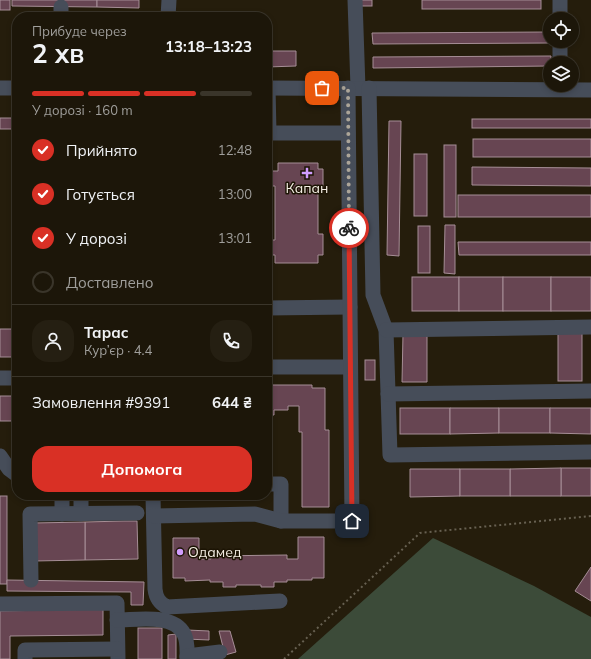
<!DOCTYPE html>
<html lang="uk">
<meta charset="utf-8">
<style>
:root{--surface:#1c1609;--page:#251f12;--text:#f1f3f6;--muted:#a09f9c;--line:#3a352a;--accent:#d93025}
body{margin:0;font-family:Mulish,sans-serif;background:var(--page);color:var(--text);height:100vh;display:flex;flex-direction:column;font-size:15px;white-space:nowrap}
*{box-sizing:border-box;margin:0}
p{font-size:13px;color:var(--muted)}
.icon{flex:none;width:22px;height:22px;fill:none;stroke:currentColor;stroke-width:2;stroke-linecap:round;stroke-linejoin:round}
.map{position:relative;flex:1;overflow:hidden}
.side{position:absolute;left:12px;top:12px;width:260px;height:488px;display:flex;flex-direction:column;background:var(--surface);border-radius:16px;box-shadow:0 2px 6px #0003,0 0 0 1px var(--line)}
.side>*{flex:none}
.tools{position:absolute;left:543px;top:12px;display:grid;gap:8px}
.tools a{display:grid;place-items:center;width:36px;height:36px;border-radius:50%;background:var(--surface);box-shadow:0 2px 6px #0003,0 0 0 1px var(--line);font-size:20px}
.pin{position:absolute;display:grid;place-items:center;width:34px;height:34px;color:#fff;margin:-17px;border-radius:8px;box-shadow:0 2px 6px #0006}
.courier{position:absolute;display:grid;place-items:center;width:40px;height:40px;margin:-20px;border:3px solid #d93025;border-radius:50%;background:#fff;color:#222;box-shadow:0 1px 5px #0007}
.headline em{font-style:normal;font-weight:700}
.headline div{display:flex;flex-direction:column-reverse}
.headline{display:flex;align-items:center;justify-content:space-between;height:68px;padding:0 20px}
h1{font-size:26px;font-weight:700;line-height:30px}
.bar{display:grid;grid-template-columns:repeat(4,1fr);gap:6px 4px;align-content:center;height:48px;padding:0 20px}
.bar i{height:5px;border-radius:3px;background:var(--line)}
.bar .selected{background:var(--accent)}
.bar p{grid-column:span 4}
.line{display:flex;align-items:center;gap:10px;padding:0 20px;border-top:1px solid var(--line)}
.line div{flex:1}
.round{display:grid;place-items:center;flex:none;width:42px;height:42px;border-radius:16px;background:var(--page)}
ol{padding:0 20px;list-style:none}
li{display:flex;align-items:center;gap:12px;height:44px}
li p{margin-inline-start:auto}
li .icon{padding:4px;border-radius:50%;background:var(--accent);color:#fff;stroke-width:4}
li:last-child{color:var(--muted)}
li i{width:22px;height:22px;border:2px solid var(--line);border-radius:50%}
.primary-button{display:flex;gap:8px;margin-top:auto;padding:8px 20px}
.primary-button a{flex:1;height:46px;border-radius:16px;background:var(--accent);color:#fff;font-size:16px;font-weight:700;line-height:46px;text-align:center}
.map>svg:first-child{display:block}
.green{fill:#3c4b39}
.building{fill:#674552;stroke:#a68e96}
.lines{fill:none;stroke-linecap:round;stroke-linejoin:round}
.path{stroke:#676051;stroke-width:2;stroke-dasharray:2 3;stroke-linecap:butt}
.minor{stroke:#464d59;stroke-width:15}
.done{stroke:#aca598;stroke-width:4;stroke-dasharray:0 7.2}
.route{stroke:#d93025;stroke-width:5}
.poi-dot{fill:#d19dfe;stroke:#1c1404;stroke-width:1.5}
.labels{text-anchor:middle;stroke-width:3;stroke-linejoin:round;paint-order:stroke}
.poi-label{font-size:14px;fill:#f4eee3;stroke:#1c1404}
</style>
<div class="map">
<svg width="591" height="659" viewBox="0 0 591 659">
<rect width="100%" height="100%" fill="#251d0c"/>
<!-- green -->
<polygon class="green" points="433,538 534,586 591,617 591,659 298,659"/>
<!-- building -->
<g class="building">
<rect x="0" y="0" width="10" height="10"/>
<polygon points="12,0 97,0 97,7 12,6"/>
<polygon points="97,0 139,0 139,8 97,7"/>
<rect x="359" y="0" width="13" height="6"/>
<rect x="422" y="0" width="119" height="9"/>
<polygon points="550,32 551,43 373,44 372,33"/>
<polygon points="267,51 296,51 296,66 267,67"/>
<polygon points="551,56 550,66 373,68 373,57"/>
<rect x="0" y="118" width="17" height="11"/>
<rect x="472" y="119" width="119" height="9"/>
<polygon points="389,121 401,121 399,256 387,255"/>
<rect x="473" y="139" width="118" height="18"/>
<rect x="444" y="145" width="12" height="72"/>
<rect x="414" y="154" width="13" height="62"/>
<polygon points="278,163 318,163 318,169 323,169 323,192 318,192 318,234 323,234 323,255 318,255 318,263 275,263 275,255 272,255 272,240 275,240 275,186 271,186 271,171 278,171"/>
<polygon points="472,167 591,168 591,186 472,185"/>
<rect x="458" y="195" width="133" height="22"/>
<polygon points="445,225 455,225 455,274 444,273"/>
<rect x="418" y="226" width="12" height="47"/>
<polygon points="458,242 591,242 591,255 459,255"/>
<rect x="412" y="277" width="47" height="34"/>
<rect x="459" y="277" width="44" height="34"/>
<rect x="503" y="277" width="48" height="34"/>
<rect x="551" y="277" width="40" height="34"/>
<rect x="0" y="329" width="17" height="28"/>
<rect x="558" y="333" width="24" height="48"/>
<polygon points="403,334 427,334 427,382 402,382"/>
<rect x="365" y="360" width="10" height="20"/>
<polygon points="267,385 312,385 312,388 325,388 325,430 329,430 329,507 302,507 302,432 299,432 299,406 288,406 288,410 274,410 274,415 267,415"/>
<rect x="0" y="396" width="17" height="25"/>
<rect x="400" y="408" width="50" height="26"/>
<polygon points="450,408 499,408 499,433 450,434"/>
<rect x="499" y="408" width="51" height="25"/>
<polygon points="550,408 591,408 591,434 550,433"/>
<rect x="561" y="468" width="30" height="28"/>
<polygon points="561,468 561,496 510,496 510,469"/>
<polygon points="410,469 460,469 460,496 410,497"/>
<rect x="460" y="469" width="50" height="27"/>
<rect x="0" y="496" width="7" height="88"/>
<polygon points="124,521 137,521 138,559 85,560 85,522"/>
<polygon points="85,522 85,560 34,561 33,523"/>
<polygon points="298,537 324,537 324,578 312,578 312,580 287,580 287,582 274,582 274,587 261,587 261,585 236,585 236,587 223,587 223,582 210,582 210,580 185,581 185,578 173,578 173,538 199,538 199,559 211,559 211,556 287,555 287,559 298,559"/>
<polygon points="591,567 591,601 575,591"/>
<polygon points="7,580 144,582 143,605 131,605 131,592 7,591"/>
<polygon points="103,609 103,635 10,636 10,659 0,659 0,611"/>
<rect x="138" y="628" width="24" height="31"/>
<polygon points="187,630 209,631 209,640 186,639"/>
<polygon points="219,631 230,631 236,652 225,655"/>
<polygon points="176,634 176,659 168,659 168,635"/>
</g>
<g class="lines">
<!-- path -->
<polyline class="path" points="284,659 420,533 591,516"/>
<!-- minor -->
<g class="minor">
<polyline points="355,0 358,88"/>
<polyline points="61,17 61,7"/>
<polyline points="168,17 169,0"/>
<polyline points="560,19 560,0"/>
<polyline points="560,63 560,41"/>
<polyline points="0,88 17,88"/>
<polyline points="267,88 591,90"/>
<polyline points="369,88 373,295 386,330 390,455 591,452"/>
<polyline points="269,133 348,133"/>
<polyline points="267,134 269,133 268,88"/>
<polyline points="267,308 350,307"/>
<polyline points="386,330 591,327"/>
<polyline points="267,367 350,367"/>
<polyline points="0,378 17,378"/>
<polyline points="388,394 591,391"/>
<polyline points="0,456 9,469 17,475"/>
<polyline points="267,484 281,484 281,521"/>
<polyline points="62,495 62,514"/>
<polyline points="81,495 81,514"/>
<path d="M153,495L155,589C156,598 159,603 167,607L280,601"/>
<polyline points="154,516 255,514 281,521 352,521 348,88"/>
<polyline points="31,580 30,514 137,513"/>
<polyline points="0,604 117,603 118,659"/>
<path d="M117,620C137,620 173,613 184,634C188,641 187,651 187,659"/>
<polyline points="187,656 220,652"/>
<polyline points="25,659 25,650 117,649"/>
</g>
</g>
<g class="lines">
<!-- done -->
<polyline class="done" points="322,88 348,88 349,228"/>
<!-- route -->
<polyline class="route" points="349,228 352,521"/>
</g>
<!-- markers -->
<g class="poi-dot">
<path d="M305 167h4v4h4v4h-4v4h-4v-4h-4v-4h4z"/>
<circle cx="180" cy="552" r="4"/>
</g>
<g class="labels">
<!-- poi labels -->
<g class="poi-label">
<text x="307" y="193">Капан</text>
<text x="188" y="557" text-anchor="start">Одамед</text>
</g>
</g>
</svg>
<div class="tools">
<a><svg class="icon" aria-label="locate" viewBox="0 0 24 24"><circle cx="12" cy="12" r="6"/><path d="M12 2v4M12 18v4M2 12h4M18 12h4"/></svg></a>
<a><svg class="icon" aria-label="layers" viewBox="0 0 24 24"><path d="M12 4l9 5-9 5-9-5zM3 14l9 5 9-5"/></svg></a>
</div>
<div class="pin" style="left:322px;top:88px;background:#ea580c"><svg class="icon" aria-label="bag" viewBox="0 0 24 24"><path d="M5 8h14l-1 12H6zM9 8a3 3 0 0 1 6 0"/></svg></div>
<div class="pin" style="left:352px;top:521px;background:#1f2937"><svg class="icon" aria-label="home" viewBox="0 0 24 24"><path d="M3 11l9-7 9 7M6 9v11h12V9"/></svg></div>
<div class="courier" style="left:349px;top:228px"><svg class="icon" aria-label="bike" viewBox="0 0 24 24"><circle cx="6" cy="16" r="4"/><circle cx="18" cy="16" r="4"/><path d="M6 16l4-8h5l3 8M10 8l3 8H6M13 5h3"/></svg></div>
<section class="side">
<div class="headline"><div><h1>2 хв</h1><p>Прибуде через</p></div><em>13:18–13:23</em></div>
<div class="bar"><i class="selected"></i><i class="selected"></i><i class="selected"></i><i></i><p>У дорозі · 160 m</p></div>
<ol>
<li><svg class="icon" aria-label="check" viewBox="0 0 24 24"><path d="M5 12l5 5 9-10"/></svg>Прийнято<p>12:48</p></li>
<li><svg class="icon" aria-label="check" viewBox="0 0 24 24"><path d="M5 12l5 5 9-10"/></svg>Готується<p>13:00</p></li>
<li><svg class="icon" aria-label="check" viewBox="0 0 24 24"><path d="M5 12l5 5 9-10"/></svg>У дорозі<p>13:01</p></li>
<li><i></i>Доставлено</li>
</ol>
<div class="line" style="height:72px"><a class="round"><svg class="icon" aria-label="person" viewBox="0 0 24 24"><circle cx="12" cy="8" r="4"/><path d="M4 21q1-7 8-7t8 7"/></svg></a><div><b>Тарас</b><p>Кур’єр · 4.4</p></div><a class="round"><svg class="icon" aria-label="phone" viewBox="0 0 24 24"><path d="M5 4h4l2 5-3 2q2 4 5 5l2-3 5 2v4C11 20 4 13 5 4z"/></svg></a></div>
<div class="line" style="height:52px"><div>Замовлення #9391</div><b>644 ₴</b></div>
<div class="primary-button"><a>Допомога</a></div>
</section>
</div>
